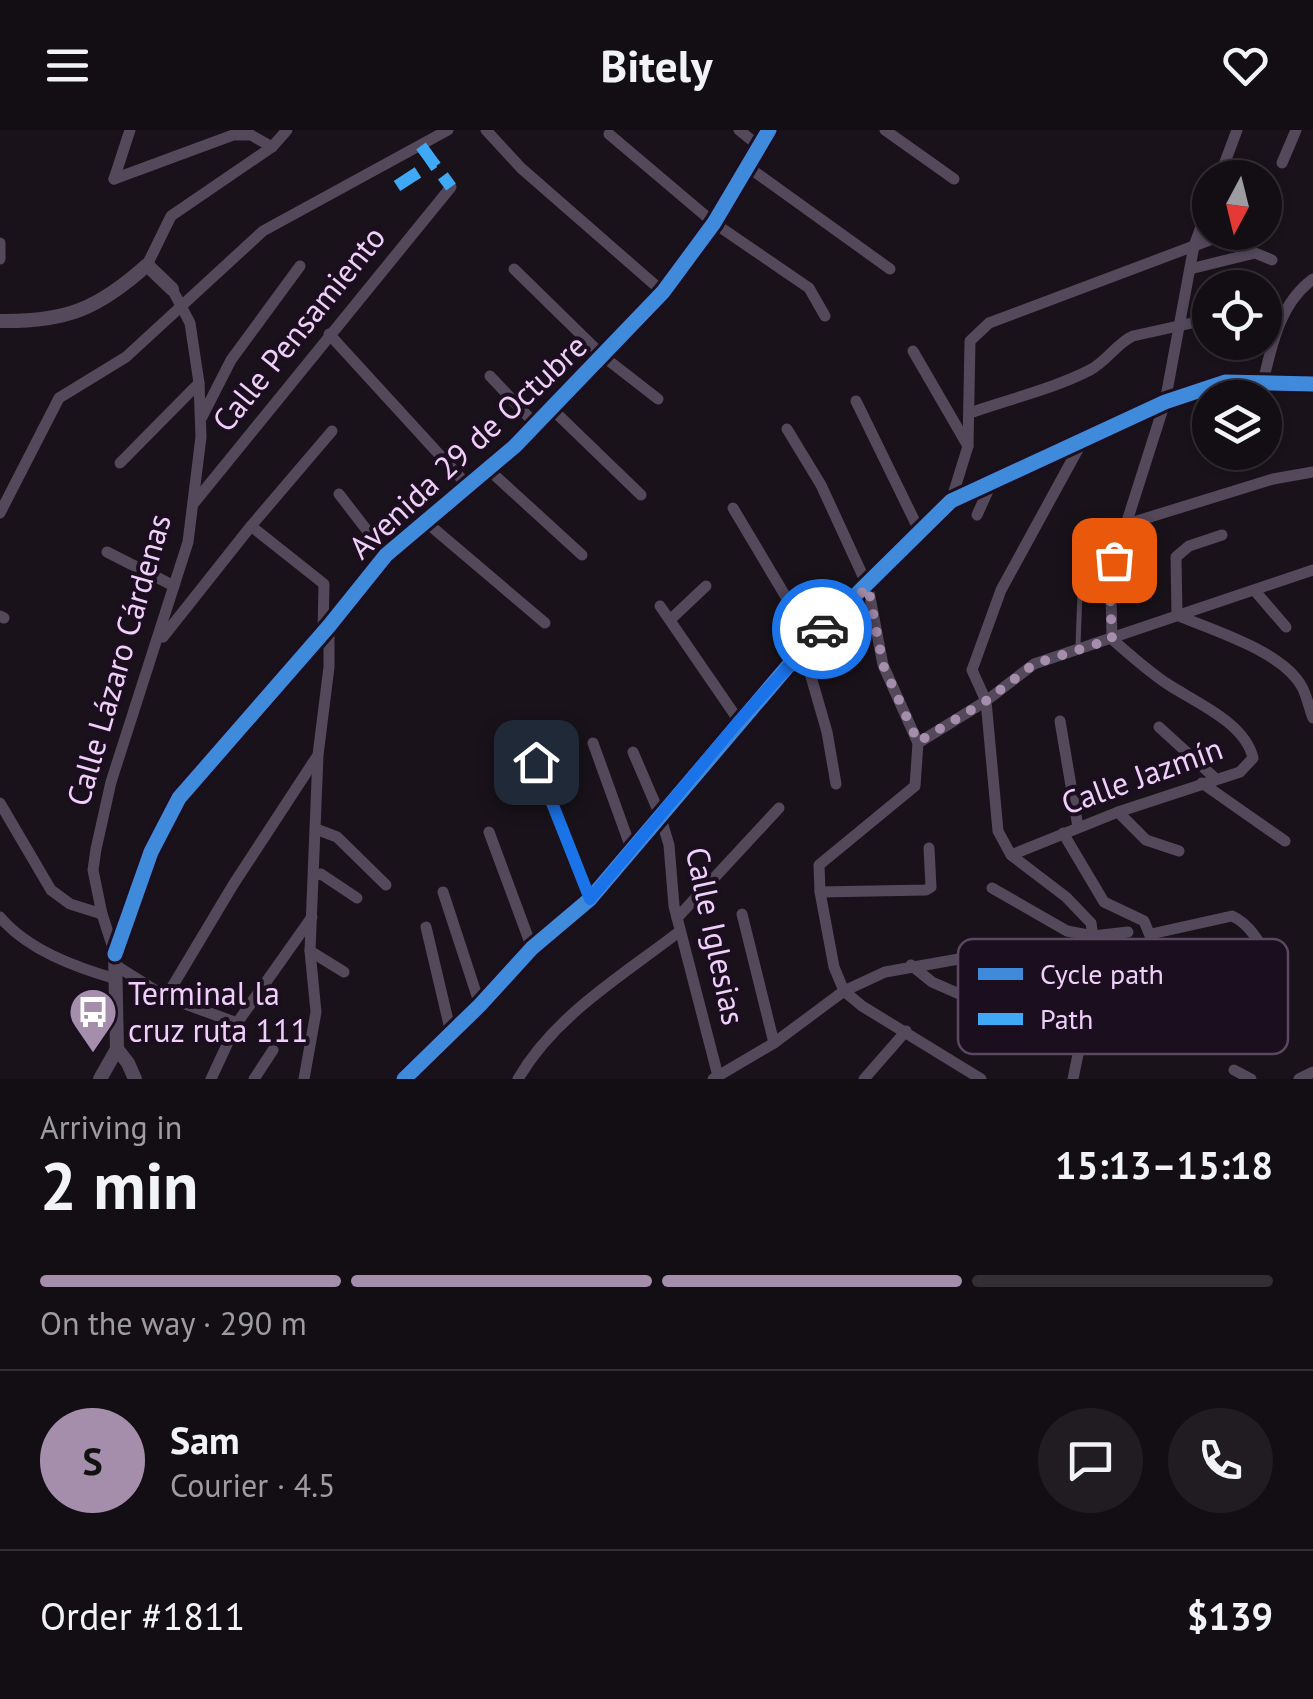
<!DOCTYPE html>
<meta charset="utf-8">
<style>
:root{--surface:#130e14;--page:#201c22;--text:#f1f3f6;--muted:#9d9ca0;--line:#322e34;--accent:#a58eac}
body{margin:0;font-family:"PT Sans",sans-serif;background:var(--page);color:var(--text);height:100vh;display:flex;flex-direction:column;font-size:38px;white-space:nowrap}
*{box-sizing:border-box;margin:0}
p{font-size:32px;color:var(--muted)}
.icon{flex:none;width:55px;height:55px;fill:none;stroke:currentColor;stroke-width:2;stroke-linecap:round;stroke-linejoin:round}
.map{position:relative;height:949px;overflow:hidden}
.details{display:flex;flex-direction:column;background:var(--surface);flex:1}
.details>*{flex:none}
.needle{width:65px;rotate:187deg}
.tools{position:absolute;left:1192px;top:30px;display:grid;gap:20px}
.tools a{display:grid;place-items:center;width:90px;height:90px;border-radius:50%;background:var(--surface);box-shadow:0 2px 8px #0004,0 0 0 2px var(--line);font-size:50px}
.pin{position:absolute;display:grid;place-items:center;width:85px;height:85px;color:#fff;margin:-42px;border-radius:20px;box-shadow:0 5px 15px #0006}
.courier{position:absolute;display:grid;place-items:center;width:100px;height:100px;margin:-50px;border:8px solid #1a73e8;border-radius:50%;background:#fff;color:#222;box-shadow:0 2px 12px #0007}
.head em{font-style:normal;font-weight:800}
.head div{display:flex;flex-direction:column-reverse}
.head{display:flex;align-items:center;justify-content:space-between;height:170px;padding:0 40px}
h1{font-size:65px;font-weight:800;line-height:75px}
.bar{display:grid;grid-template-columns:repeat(4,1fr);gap:15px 10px;align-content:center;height:120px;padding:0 40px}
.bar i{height:12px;border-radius:8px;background:var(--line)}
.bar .current{background:var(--accent)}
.bar p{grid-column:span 4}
.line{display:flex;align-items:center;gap:25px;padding:0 40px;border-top:2px solid var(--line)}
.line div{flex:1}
.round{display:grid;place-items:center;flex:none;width:105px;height:105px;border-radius:52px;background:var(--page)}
header{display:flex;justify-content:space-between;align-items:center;height:130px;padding:0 40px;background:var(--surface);font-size:45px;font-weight:800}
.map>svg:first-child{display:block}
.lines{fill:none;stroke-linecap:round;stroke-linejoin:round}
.service{stroke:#54485b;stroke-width:5}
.minor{stroke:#54485b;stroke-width:11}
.tertiary{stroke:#54485b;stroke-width:14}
.quiet{stroke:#3fa9f5;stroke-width:12;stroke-dasharray:25 12;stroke-linecap:butt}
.cycleway-casing{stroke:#1b0e1e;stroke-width:21}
.cycleway{stroke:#408adc;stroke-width:15}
.done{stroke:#a58eac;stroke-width:10;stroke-dasharray:0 18}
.route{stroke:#1a73e8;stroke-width:12}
.labels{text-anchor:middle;stroke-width:8;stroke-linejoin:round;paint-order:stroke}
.street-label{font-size:32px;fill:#f0d0fb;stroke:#1b0e1e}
.poi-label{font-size:32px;fill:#f0d0fb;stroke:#1b0e1e;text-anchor:start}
.key{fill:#1b0e1e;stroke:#5b4860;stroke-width:2.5}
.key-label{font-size:28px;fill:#f0d0fb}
</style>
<header><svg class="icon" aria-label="menu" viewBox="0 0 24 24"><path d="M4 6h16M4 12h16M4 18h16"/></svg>Bitely<svg class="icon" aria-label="heart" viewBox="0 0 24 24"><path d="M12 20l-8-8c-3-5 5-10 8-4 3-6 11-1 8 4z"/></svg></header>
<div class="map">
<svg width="1313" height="949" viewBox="0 0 1313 949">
<rect width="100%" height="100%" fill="#19121a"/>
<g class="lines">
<!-- service -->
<polyline class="service" points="1078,516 1080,462"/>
<!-- minor -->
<g class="minor">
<polyline points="486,0 521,38 663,162"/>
<polyline points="739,0 760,17"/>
<polyline points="885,0 954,49"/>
<polyline points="609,4 714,93 809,158 825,186"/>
<polyline points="1282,33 1296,0"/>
<polyline points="748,37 890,139"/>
<polyline points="1219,48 1237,0"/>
<polyline points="114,49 233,5 251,5 272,17"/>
<polyline points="114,49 130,0"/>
<polyline points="0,113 0,129"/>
<polyline points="147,135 171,86 272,17 287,0"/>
<polyline points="514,139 604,227 658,269"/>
<polyline points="1190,139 1255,123 1272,130"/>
<polyline points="329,204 469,357"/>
<polyline points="913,221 968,316"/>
<polyline points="490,246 537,296"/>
<path d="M1263,252C1272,214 1280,173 1313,149"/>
<polyline points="856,271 919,400"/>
<polyline points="553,280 641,365"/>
<path d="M970,283C1009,269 1053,259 1090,240C1107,231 1117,213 1133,206L1210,189"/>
<polyline points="202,287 231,230 300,136"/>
<polyline points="787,299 821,355 868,457 883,535 918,613 915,656 819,735 820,762 834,837 844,861 862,876 981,949"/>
<polyline points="120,333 199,253"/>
<polyline points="489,340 582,425"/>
<polyline points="339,364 386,425"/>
<polyline points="951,371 968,316 970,211 989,193 1231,102"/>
<polyline points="194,373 451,57"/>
<polyline points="733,378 811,509"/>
<polyline points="0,383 59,268 126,227 263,101 448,0"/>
<polyline points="977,385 992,352"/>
<polyline points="426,392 545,493"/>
<polyline points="1124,395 1273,349 1313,342"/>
<polyline points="251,396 324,454 323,503"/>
<path d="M1222,405L1189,416L1176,427L1177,485C1213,501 1283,521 1302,557C1307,566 1309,578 1313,588"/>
<polyline points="107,422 174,456"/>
<polyline points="1255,461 1286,497"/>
<polyline points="660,476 739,591"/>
<polyline points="0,486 4,488"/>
<polyline points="671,489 706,456"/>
<polyline points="163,507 251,396 332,301"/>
<polyline points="803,519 827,602 836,654"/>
<polyline points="1060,591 1078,697"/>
<polyline points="1159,597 1216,649"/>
<polyline points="593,613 632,721"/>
<polyline points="918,613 986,571 1034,534 1313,440"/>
<polyline points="633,622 660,685 669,715 674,776 718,946"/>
<polyline points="535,632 590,769"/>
<polyline points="1202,653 1285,711"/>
<polyline points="0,673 51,760 70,774 102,784"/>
<polyline points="1118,682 1146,710 1179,721"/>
<polyline points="316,699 337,707 386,755"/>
<polyline points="489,702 532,818"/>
<path d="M1063,703L1104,772L1144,791L1153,813C1146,841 1113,858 1096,881C1081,901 1078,925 1073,949"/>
<path d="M1011,725L1118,682L1240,642L1253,628C1245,593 1197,573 1169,555C1149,542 1130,525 1112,509L1111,463L1115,429L1165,272L1194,116L1210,72"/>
<polyline points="314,745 321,744 357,768"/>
<polyline points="992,758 1067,801 1093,806 1128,802"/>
<polyline points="443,762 480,875"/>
<polyline points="820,762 926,760 931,757 929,718"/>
<polyline points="742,784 774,913"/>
<path d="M0,787C28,820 75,837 116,849"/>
<polyline points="677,788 779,678"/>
<polyline points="426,797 451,903"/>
<path d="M1151,804L1232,786C1255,796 1266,826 1279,847"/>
<polyline points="1153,813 1213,839 1220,839 1233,831"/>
<polyline points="310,821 344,842"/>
<polyline points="115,824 102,784 93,740 96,719 111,652 188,412 201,307 199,253 190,193 172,159"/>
<polyline points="115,835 166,867 237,893"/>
<polyline points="911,835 932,852 1023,892 1079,921"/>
<polyline points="1113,862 1143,900"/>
<polyline points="166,867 233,755 316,628"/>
<polyline points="1234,940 1251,949"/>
<polyline points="211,949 237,893 312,787"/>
<polyline points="254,949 273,920"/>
<polyline points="304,949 316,882 310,821 318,625 329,537 329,496"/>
<polyline points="404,949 480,875 532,818 590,769 811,509 951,371 1165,272 1225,252 1313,254"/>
<path d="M518,949C555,885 622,846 680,801"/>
<polyline points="713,949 774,913 844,861 885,842 959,829 978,829 1024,837 1055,836 1087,818 1093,806 1091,793 1066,767 1011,725 998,701 986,571 972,540 1001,460 1083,310"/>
<polyline points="864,949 906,901"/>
<polyline points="1299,949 1313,942"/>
</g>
<!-- tertiary -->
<g class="tertiary">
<path d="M0,191C66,192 98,179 147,135L172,159"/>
<polyline points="100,949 117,919"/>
<polyline points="135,949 128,933 117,919 115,824 151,722 179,668 329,496 386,425 515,316 663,162 714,93 769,0"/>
</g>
<!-- quiet -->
<g class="quiet">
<polyline points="421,16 451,57"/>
<polyline points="397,56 434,32"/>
</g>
<!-- cycleway casing -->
<g class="cycleway-casing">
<g id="cycleway">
<polyline points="115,824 151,722 179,668 329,496 386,425 515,316 663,162 714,93 769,0"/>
<polyline points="404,949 480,875 532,818 590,769 811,509 951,371 1165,272 1225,252 1313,254"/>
</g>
</g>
<!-- cycleway -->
<use href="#cycleway" class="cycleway"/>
</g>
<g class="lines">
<!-- done -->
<polyline class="done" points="822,499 868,457 883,535 918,612 986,571 1034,534 1112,509 1110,463 1114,430"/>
<!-- route -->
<polyline class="route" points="536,632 590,769 739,591 822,499"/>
</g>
<!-- icons -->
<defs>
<g id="bus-pin" transform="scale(2.5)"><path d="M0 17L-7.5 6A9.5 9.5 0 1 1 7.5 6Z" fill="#a58eac" stroke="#1b0e1e"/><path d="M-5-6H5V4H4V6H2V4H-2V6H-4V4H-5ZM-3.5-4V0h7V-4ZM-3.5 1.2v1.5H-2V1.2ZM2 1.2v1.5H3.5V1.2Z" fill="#fff"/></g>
</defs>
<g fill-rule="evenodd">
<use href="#bus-pin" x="93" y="882"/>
</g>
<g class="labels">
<!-- street labels -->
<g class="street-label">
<text transform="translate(299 199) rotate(-51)" y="11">Calle Pensamiento</text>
<text transform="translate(468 317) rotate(-43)" y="11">Avenida 29 de Octubre</text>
<text transform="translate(119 530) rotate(-74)" y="11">Calle Lázaro Cárdenas</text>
<text transform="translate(1142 646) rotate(-20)" y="11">Calle Jazmín</text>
<text transform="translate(715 806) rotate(78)" y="11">Calle Iglesias</text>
</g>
<!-- poi labels -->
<g class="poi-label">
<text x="128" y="875">Terminal la<tspan x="128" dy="37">cruz ruta 111</tspan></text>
</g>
</g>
<!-- legend -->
<rect x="958" y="809" width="330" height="115" rx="15" class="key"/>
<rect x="978" y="838" width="45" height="12" fill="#408adc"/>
<rect x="978" y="883" width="45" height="12" fill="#3fa9f5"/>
<g class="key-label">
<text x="1040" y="854">Cycle path</text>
<text x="1040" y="899">Path</text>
</g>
</svg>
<div class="tools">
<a><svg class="needle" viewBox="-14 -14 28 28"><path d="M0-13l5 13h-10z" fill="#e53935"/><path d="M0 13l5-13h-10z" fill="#9d9ca0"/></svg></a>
<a><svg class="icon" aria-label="locate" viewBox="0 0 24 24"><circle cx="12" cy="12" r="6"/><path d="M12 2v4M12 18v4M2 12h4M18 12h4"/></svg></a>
<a><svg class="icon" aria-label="layers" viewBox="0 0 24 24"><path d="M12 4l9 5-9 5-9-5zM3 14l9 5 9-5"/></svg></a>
</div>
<div class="pin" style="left:1114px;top:430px;background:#ea580c"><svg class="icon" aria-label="bag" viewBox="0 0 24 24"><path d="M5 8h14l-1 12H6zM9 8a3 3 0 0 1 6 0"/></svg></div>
<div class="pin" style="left:536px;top:632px;background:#1f2937"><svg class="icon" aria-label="home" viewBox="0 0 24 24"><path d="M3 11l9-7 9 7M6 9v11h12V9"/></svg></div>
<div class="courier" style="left:822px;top:499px"><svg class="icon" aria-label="car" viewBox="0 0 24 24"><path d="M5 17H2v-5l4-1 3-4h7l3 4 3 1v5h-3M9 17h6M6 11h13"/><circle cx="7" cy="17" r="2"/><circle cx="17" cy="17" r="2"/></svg></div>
</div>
<section class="details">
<div class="head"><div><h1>2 min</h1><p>Arriving in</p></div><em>15:13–15:18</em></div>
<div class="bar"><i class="current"></i><i class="current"></i><i class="current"></i><i></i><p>On the way · 290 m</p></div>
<div class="line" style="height:180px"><b class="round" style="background:var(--accent);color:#111">S</b><div><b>Sam</b><p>Courier · 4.5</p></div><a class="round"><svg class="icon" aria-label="chat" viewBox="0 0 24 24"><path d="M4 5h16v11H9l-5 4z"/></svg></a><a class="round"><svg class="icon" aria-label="phone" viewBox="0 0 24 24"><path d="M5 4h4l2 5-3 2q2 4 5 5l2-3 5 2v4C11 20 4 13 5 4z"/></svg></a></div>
<div class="line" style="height:130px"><div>Order #1811</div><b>$139</b></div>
</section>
